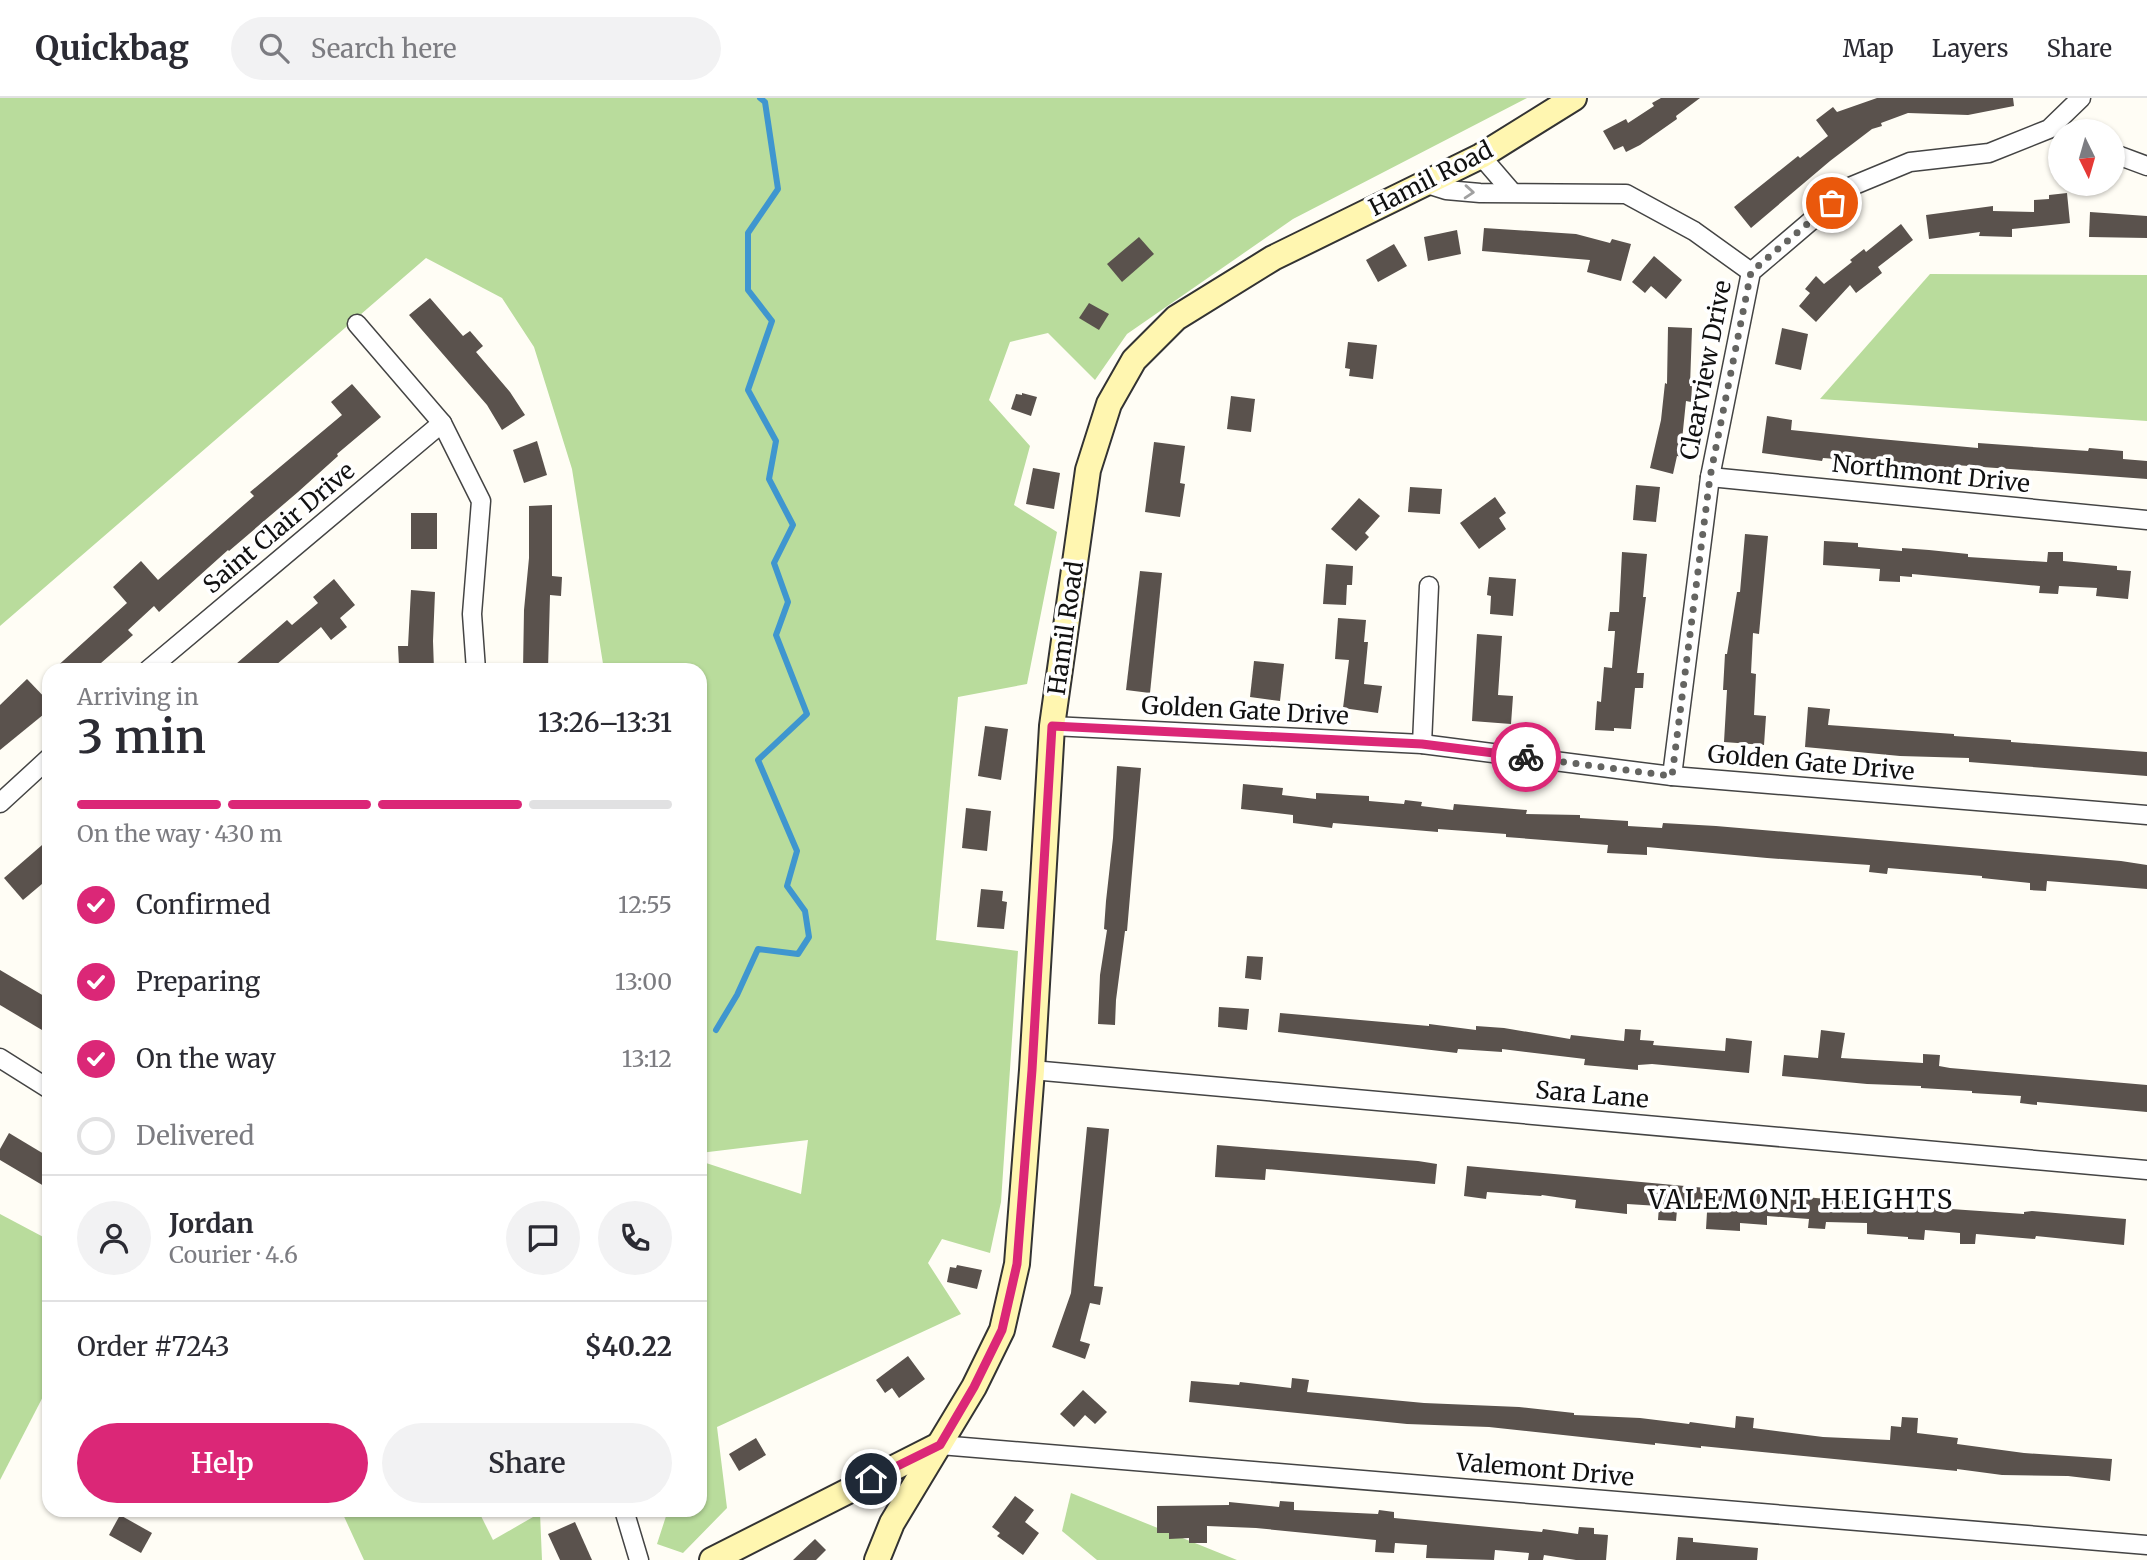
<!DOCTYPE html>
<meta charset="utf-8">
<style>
:root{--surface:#fff;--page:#f2f2f3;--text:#2b2b33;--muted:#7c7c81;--line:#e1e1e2;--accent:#db2777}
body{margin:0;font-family:Merriweather,serif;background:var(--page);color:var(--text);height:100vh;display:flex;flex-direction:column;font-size:26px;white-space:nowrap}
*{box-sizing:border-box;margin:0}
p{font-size:23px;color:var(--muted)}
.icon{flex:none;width:38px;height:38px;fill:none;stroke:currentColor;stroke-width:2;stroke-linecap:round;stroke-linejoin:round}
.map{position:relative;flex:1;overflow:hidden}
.details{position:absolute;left:42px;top:565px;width:665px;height:854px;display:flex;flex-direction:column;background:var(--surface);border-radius:21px;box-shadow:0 2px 5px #0004}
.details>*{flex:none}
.needle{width:46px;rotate:175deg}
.controls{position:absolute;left:2048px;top:21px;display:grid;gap:14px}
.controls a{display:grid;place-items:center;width:77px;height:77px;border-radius:50%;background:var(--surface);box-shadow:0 2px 5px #0004;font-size:35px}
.pin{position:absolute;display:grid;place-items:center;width:60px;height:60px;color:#fff;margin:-30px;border:4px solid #fff;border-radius:50%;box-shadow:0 2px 7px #0007}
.courier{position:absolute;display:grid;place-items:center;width:70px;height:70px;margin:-35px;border:5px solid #db2777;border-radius:50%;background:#fff;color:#222;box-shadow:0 2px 9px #0007}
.head em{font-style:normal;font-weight:600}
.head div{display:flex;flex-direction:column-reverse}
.head{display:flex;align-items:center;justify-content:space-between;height:119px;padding:0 35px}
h1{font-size:46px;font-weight:600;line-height:52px}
.bar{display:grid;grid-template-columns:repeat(4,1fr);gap:10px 7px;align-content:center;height:84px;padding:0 35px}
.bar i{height:9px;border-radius:5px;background:var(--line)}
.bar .current{background:var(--accent)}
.bar p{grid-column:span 4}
.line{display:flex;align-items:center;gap:18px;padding:0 35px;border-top:2px solid var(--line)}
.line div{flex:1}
.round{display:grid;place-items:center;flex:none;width:74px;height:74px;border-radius:37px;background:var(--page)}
ol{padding:0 35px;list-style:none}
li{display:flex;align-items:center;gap:21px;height:77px}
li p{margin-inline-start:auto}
li .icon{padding:7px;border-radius:50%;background:var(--accent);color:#fff;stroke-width:4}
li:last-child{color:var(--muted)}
li i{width:38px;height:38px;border:4px solid var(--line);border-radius:50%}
.cta{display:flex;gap:14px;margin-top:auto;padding:14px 35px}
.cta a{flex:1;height:80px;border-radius:42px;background:var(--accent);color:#fff;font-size:28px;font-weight:600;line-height:80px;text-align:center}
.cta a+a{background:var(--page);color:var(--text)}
header{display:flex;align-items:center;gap:42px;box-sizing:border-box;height:98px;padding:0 35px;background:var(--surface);border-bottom:2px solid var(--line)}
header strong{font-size:33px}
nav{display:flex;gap:38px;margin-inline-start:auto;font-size:24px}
.search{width:490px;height:63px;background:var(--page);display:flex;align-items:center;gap:18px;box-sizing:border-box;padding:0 24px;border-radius:38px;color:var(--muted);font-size:26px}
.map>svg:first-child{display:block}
.forest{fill:#b9dc9c}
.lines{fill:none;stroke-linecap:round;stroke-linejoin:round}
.stream{stroke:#3f96cf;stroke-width:6}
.building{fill:#5a524d}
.street-casing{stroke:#444;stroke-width:21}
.secondary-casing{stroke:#333;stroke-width:28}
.street{stroke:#fff;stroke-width:18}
.secondary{stroke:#fff6b0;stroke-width:24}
.oneway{stroke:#a0a0a0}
.done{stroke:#646461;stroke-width:7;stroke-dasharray:0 12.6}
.route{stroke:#db2777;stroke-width:9}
.labels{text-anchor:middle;stroke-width:7;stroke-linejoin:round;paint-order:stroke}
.street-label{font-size:24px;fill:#111;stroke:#fff}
.neighbourhood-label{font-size:26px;letter-spacing:2px;fill:#111;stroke:#fff}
</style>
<header>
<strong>Quickbag</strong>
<div class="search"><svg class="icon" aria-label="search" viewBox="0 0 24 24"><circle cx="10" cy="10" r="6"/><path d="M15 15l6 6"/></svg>Search here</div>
<nav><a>Map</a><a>Layers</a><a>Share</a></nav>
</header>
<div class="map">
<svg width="2147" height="1462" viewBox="0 0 2147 1462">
<rect width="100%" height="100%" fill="#fffdf5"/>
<!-- forest -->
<g class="forest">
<polygon points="0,0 1527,0 1293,121 1127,236 1095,282 1048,235 1010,244 989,302 1030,348 1014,407 1057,434 1027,586 958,599 936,842 1018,853 1001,1104 990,1155 942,1141 928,1165 961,1216 717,1329 727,1410 683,1455 657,1446 668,1412 700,1412 700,1088 702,1073 700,1063 801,1096 808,1042 700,1055 700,572 604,572 572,371 534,249 502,200 426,160 0,528"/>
<polygon points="1930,176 2147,177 2147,323 1820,301"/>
<polygon points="0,1116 49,1142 49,1287 0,1382"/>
<polygon points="1071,1395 1237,1462 1097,1462 1062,1433"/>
<polygon points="341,1412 478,1412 493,1442 540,1415 542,1462 364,1462"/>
</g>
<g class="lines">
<!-- stream -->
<polyline class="stream" points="716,932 737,897 758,851 798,856 809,839 805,813 787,788 797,753 758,662 807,616 776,537 788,504 774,465 793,427 769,381 776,343 748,292 772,223 748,192 748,135 778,91 765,4 760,0"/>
</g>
<!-- building -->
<g class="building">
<polygon points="1661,0 1700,0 1676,18 1677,21 1640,47 1626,54 1623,48 1614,52 1603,33 1626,21 1628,25 1654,8 1652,5"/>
<polygon points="1877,0 2013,0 2014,8 1968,17 1908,15 1881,25 1882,28 1872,31 1830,63 1751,130 1734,109 1798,58 1800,60 1828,38 1816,22 1833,9 1837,14"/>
<polygon points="2067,95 2070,125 2012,131 2012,139 1979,138 1980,134 1929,141 1926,117 1993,108 1993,113 2034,114 2034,102 2049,101 2049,97"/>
<polygon points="2090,114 2147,118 2147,140 2089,139"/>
<polygon points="1901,126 1913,142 1878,169 1882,175 1856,195 1850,187 1816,224 1799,208 1810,195 1805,191 1816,178 1824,186 1852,164 1850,162 1864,151 1866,154"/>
<polygon points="1484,130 1576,136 1610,145 1612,141 1631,146 1621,183 1587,174 1590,162 1482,153"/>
<polygon points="1457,132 1461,156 1428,163 1424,139"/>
<polygon points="1139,139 1154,156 1122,184 1107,166"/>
<polygon points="1394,146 1407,168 1378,184 1366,162"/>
<polygon points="1654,158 1682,182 1666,201 1651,188 1645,195 1632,184"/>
<polygon points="430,200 463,238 470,233 483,248 476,254 510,294 525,317 502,332 487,307 409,217"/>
<polygon points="1089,205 1109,216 1099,232 1079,220"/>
<polygon points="1668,229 1692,230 1690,288 1692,288 1691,304 1686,303 1682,342 1687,343 1683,359 1677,358 1673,376 1650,370 1661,322 1665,285 1667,286"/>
<polygon points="1782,230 1808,236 1801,272 1775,266"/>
<polygon points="1348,244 1377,247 1373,281 1349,278 1350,271 1345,270"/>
<polygon points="352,286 381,319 337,356 338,358 298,394 229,453 228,452 159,514 154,508 128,532 133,537 93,572 53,572 127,505 113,489 141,463 158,482 254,398 250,394 342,317 331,304"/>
<polygon points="1022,295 1037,299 1031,318 1011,311 1016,296 1022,297"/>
<polygon points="1231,298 1255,301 1251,334 1227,331"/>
<polygon points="1767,318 1792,322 1791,332 1869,340 1978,350 1978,345 2088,353 2089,350 2123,353 2123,361 2147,363 2147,381 1955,367 1955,370 1823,360 1822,363 1762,355"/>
<polygon points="537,343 547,377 524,385 513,352"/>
<polygon points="1154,344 1185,348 1180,385 1185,386 1180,419 1145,414"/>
<polygon points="1033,370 1060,375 1054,411 1026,406"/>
<polygon points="1636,387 1660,389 1656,424 1633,422"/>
<polygon points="1410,389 1442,391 1440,416 1408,414"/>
<polygon points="1495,399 1506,415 1499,420 1506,431 1479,451 1460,425"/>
<polygon points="1359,400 1380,418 1365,435 1369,439 1356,453 1331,431"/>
<polygon points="552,407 552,478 562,479 561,498 550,497 548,572 523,572 524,512 529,460 529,408"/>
<rect x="411" y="415" width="26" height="36"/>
<polygon points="1745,436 1768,438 1759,536 1753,535 1751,575 1756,576 1754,617 1766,618 1764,647 1724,644 1727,592 1723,592 1725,556 1727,556 1737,494 1740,494"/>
<polygon points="1824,443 1858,445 1858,449 1902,453 1902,450 1929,452 1968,456 1968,459 2047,464 2048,454 2063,454 2063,463 2117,468 2117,472 2131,473 2128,501 2096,498 2097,490 2059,488 2058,496 2039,495 2040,488 1912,476 1912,479 1900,478 1900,484 1879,483 1880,471 1823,467"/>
<polygon points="1622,454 1647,456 1643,499 1646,499 1637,575 1644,575 1643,590 1635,590 1631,631 1614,630 1614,633 1595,632 1597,603 1601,604 1604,569 1612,570 1615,533 1608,533 1610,514 1619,514"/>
<polygon points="1326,466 1353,468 1352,487 1347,487 1346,507 1323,506"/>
<polygon points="1140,473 1162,475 1150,595 1126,592"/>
<polygon points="1489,479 1516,481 1513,518 1490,516 1491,498 1487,497"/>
<polygon points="334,481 355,507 340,520 347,529 331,542 321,529 270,572 229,572 287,522 292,527 318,505 313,499"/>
<polygon points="411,492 435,494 433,543 434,572 409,572 409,568 399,568 398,548 408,548"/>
<polygon points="1338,520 1366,522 1364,544 1368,544 1364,586 1382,588 1378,615 1343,610 1349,562 1335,561"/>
<polygon points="1477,536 1502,538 1498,597 1513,598 1511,626 1472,623"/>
<polygon points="1254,563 1284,566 1280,603 1250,599"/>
<polygon points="27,581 49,604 49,612 0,652 0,607"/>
<polygon points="1808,609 1830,611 1828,627 1954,636 1954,638 2011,642 2011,644 2147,654 2147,678 1969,664 1969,660 1900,658 1805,649"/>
<polygon points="985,628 1008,631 1001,682 978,678"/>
<polygon points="1117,668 1141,670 1127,833 1125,833 1116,902 1115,927 1098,926 1100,877 1107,832 1104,831 1106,803 1113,740"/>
<polygon points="1243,686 1283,690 1282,697 1316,701 1316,695 1350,697 1369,698 1369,703 1404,706 1405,702 1422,704 1421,708 1453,712 1454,706 1527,712 1526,716 1580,717 1580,720 1628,723 1628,728 1662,730 1663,725 1716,728 2121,763 2147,767 2147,791 2047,783 2046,793 2030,792 2030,785 1982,780 1982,778 1888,770 1887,776 1869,774 1870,767 1767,760 1647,749 1647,757 1607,755 1608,747 1506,739 1506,736 1438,731 1438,734 1333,725 1332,730 1293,725 1293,717 1241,711"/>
<polygon points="966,710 991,713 987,753 962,750"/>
<polygon points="49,741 49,780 23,802 4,780"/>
<polygon points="981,791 1003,793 1002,803 1007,804 1004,831 977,829"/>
<polygon points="1247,858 1263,859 1261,882 1245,880"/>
<polygon points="0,872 49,901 49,921 42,932 0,907"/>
<polygon points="1219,909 1249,911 1247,932 1218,929"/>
<polygon points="1280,915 1429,928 1429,926 1476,932 1476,928 1504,930 1570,941 1571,937 1624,943 1625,931 1641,932 1640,942 1654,943 1653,947 1725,953 1726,940 1752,943 1749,975 1652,966 1638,967 1638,972 1584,967 1585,961 1502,951 1502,954 1458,951 1457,955 1278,934"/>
<polygon points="1821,932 1845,935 1841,960 1923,965 1923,956 1940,957 1939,968 1950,970 2147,987 2147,1014 2037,1004 2037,1007 2020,1005 2021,998 1972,995 1972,993 1921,990 1921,988 1867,986 1782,978 1784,957 1818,960"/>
<polygon points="1087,1029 1109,1031 1094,1188 1103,1189 1100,1207 1090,1205 1080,1243 1090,1246 1085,1261 1052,1249 1071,1195"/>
<polygon points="9,1035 49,1059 49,1091 0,1062 0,1051"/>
<polygon points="1217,1047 1418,1063 1437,1066 1435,1086 1266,1071 1265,1082 1215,1079"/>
<polygon points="1467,1068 1892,1107 2024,1116 2024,1114 2032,1113 2126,1121 2124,1147 2036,1138 2035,1141 1976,1136 1975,1146 1960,1146 1960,1135 1925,1132 1924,1142 1908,1141 1908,1139 1867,1136 1867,1125 1826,1124 1825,1131 1808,1130 1809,1121 1767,1118 1767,1127 1740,1125 1740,1133 1706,1131 1707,1114 1677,1112 1676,1123 1658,1122 1659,1108 1627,1106 1627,1116 1575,1110 1576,1102 1542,1097 1541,1098 1487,1094 1486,1101 1464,1098"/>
<polygon points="957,1167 982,1172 977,1191 947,1184 950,1169 956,1170"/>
<polygon points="908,1258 925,1281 899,1300 892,1290 885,1295 876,1282"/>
<polygon points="1292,1280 1309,1282 1307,1294 1424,1305 1519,1309 1574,1315 1574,1317 1640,1320 1689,1326 1690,1324 1735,1330 1736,1318 1754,1320 1753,1330 1823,1339 1890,1342 1891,1328 1901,1329 1902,1319 1918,1320 1917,1335 1958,1340 1957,1346 2024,1355 2112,1361 2110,1383 2068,1378 2002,1377 1957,1371 1957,1373 1701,1348 1701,1350 1655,1345 1655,1347 1489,1329 1407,1326 1189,1304 1191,1283 1239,1287 1240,1284 1291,1290"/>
<polygon points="1083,1292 1107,1314 1095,1326 1085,1317 1074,1329 1060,1316"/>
<polygon points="756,1340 766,1357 739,1373 729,1356"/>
<polygon points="1015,1398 1034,1412 1025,1424 1039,1435 1023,1457 997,1438 1000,1435 992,1429"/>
<polygon points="1280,1403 1294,1404 1294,1412 1378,1416 1379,1412 1394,1414 1394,1420 1542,1434 1543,1431 1578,1436 1579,1429 1594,1430 1594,1436 1608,1437 1606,1462 1576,1462 1544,1457 1543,1462 1528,1462 1529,1455 1495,1452 1494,1462 1426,1460 1427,1447 1395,1445 1394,1455 1375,1454 1376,1442 1256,1430 1207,1428 1207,1445 1189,1445 1189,1440 1169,1441 1169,1435 1157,1435 1157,1408 1229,1407 1229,1404 1279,1409"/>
<polygon points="120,1417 152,1435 141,1455 109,1437"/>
<polygon points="575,1424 592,1462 560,1462 548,1436"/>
<polygon points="1678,1439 1693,1440 1693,1444 1758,1450 1757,1462 1676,1462"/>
<polygon points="815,1441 826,1452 816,1462 793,1462"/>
</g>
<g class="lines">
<!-- street casing -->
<g class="street-casing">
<g id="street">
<polyline points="2112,55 2147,68"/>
<polyline points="1481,58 1512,94"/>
<polyline points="1427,86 1446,92 1480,95 1626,96 1694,133 1751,174"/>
<polyline points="357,226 442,325 481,403 472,516 476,572"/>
<polyline points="1710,379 2147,422"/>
<polyline points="148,572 442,325"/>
<polyline points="1052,628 1422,646 1672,678 2147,717"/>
<polyline points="1422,646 1429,488"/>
<polyline points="1672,678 1710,379 1751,174 1852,88 1910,64 1989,55 2049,31 2081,0"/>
<polyline points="0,705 49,660"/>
<polyline points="0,960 49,991"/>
<polyline points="1032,972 2147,1072"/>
<polyline points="940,1347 2147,1447"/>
<polyline points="624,1412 639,1462"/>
</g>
</g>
<!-- secondary casing -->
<g class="secondary-casing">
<g id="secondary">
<polyline points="712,1462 939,1347"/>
<polyline points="877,1462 892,1425 974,1289 1002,1232 1017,1166 1032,972 1052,628 1088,372 1109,306 1134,262 1176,220 1273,160 1481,58 1574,0"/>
</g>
</g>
<!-- street -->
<use href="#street" class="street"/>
<!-- secondary -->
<use href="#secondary" class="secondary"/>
</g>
<!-- one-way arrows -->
<defs><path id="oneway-chevron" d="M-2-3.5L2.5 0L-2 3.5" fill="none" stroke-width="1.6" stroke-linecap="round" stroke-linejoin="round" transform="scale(1.75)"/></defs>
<use class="oneway" href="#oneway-chevron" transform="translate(1469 94) rotate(4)"/>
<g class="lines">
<!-- done -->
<polyline class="done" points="1526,659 1672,678 1710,379 1751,174 1832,105"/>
<!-- route -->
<polyline class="route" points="871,1381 940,1347 974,1289 1002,1232 1017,1166 1032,972 1052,628 1422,646 1526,659"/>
</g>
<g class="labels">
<!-- street labels -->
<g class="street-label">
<text transform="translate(1431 81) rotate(-27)" y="8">Hamil Road</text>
<text transform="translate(1706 272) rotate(-79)" y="8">Clearview Drive</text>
<text transform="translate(1931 376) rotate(6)" y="8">Northmont Drive</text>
<text transform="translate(279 430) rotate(-40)" y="8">Saint Clair Drive</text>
<text transform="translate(1066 530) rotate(-82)" y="8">Hamil Road</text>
<text transform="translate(1245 613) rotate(3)" y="8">Golden Gate Drive</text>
<text transform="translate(1811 665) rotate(5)" y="8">Golden Gate Drive</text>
<text transform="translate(1592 997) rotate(5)" y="8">Sara Lane</text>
<text transform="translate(1545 1372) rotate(5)" y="8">Valemont Drive</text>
</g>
<!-- neighbourhood labels -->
<g class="neighbourhood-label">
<text x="1801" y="1111">VALEMONT HEIGHTS</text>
</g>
</g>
</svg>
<div class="controls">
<a><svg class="needle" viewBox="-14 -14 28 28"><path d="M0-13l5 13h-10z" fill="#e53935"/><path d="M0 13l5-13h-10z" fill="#7c7c81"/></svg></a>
</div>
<div class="pin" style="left:1832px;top:105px;background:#ea580c"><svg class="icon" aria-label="bag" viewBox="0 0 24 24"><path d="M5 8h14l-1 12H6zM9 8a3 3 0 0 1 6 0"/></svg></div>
<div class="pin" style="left:871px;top:1381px;background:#1f2937"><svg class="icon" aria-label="home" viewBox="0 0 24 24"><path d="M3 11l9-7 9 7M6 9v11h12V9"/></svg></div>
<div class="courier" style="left:1526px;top:659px"><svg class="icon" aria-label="bike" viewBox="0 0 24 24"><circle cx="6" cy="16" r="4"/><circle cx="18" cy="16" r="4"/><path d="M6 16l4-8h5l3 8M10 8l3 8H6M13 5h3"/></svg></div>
<section class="details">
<div class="head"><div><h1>3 min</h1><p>Arriving in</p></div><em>13:26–13:31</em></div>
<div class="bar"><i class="current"></i><i class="current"></i><i class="current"></i><i></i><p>On the way · 430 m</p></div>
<ol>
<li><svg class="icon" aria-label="check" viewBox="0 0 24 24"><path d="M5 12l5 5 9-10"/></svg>Confirmed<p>12:55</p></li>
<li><svg class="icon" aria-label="check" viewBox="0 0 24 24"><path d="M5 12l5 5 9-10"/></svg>Preparing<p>13:00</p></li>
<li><svg class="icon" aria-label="check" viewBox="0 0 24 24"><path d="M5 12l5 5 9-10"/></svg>On the way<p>13:12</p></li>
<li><i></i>Delivered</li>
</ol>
<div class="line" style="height:126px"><a class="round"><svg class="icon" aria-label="person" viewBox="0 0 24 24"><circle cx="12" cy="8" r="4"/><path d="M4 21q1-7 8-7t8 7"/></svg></a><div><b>Jordan</b><p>Courier · 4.6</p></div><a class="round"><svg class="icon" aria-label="chat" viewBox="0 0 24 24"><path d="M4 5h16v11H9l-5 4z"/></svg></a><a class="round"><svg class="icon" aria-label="phone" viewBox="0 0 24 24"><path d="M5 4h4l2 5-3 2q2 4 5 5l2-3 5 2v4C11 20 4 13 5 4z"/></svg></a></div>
<div class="line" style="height:91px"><div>Order #7243</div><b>$40.22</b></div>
<div class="cta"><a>Help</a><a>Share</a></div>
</section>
</div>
